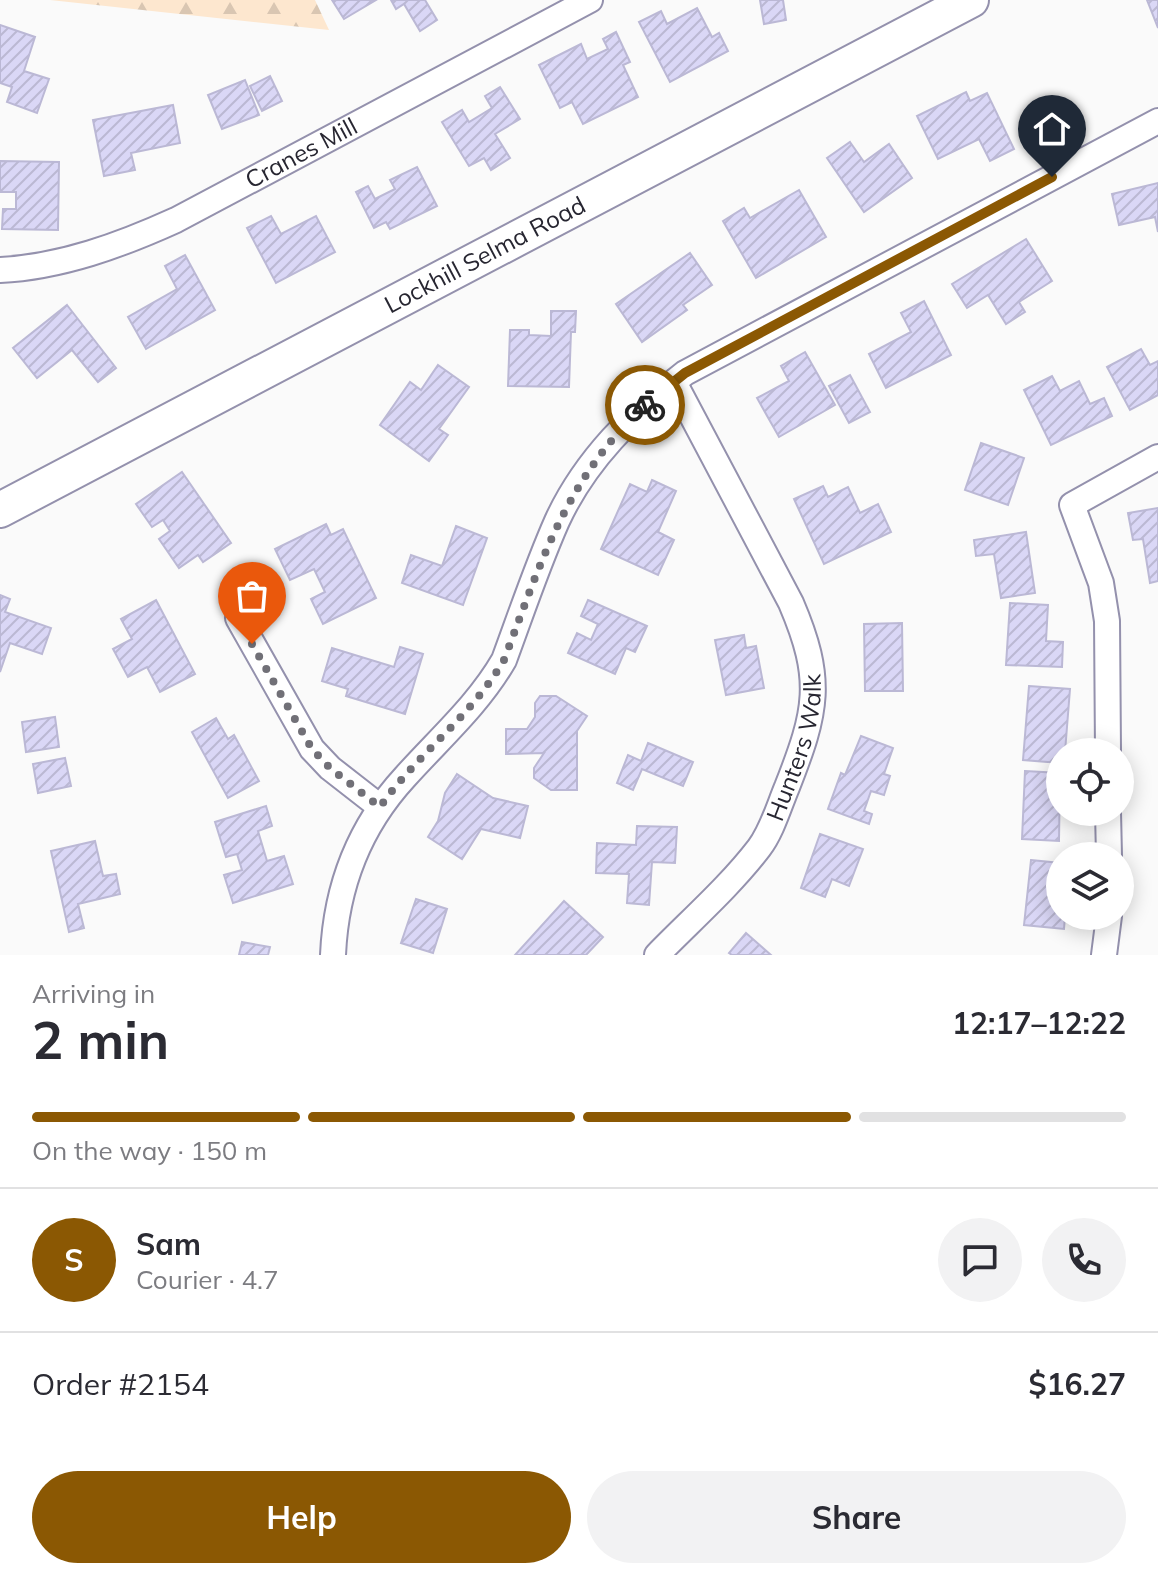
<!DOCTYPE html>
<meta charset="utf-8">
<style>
:root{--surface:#fff;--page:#f2f2f3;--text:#2b2b33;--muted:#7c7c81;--line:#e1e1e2;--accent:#8b5803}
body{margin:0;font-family:Mulish,sans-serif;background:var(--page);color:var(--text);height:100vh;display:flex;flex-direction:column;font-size:30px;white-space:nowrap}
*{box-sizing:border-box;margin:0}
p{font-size:26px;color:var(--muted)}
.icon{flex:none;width:44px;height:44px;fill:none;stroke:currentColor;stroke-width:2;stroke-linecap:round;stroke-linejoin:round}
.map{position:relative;height:955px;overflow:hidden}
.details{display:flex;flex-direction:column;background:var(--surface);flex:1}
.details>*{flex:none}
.fabs{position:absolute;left:1046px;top:738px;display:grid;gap:16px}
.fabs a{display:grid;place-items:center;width:88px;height:88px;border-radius:50%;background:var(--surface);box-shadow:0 4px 20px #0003;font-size:40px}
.pin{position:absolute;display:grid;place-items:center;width:68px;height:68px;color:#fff;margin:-82px -34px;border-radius:50% 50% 50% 0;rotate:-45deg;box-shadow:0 0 8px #0007}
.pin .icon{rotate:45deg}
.courier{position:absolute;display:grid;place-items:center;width:80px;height:80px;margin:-40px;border:6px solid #8b5803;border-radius:50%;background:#fff;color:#222;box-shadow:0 2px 10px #0007}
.head em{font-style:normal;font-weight:700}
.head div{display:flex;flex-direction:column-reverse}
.head{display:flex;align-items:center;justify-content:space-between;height:136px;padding:0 32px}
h1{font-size:52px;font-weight:700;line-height:60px}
.bar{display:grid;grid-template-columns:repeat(4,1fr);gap:12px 8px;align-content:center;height:96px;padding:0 32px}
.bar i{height:10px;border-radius:6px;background:var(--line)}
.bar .current{background:var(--accent)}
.bar p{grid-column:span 4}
.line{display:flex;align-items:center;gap:20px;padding:0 32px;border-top:2px solid var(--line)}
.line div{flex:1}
.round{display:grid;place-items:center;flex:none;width:84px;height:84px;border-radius:42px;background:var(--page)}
.cta{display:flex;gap:16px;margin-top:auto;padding:16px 32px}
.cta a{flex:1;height:92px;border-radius:48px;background:var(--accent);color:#fff;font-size:32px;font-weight:700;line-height:92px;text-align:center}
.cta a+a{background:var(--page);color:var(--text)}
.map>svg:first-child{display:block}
.forest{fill:url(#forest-firs)}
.building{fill:url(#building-hatch);stroke:#bbb8d5;stroke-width:2}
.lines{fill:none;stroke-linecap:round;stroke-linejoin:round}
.street-casing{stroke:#9491ad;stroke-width:28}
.secondary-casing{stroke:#9491ad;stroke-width:38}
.street{stroke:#fff;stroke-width:24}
.secondary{stroke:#fff;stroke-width:34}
.done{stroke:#717077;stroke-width:8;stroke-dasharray:0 14.4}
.route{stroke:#8b5803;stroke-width:10}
.labels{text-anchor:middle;stroke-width:7;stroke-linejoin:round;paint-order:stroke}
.street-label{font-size:24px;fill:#272631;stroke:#fff}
</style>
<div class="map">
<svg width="1158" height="955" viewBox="0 0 1158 955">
<defs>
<pattern id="forest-firs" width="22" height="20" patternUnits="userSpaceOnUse" patternTransform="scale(2)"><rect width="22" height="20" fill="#fde7cf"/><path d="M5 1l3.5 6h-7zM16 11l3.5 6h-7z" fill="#d9c6b2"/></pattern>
<pattern id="building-hatch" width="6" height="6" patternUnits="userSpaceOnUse" patternTransform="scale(2)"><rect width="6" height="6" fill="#dad7f6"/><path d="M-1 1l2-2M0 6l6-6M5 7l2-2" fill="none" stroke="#bbb8d3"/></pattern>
</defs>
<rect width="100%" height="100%" fill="#fafafa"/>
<!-- forest -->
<polygon class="forest" points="50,0 315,0 329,30"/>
<!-- building -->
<g class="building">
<polygon points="332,0 376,0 344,19"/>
<polygon points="391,0 425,0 437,20 420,31 404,4 396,9"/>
<polygon points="760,0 783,0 786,20 764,24"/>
<polygon points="1147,0 1158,0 1158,28"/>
<polygon points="697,8 712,37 719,33 728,51 670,82 639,22 661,11 667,24"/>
<polygon points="0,25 35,37 24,71 49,79 37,113 7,102 12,87 0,83"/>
<polygon points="616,32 630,62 623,65 638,97 583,124 572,102 560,108 539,65 581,44 587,59 608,49 603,39"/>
<polygon points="270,76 282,101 262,111 250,86"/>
<polygon points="245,80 259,115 222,129 208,95"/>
<polygon points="500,87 520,119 495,134 510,158 491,170 484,158 469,166 442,122 462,110 469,122 492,108 485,96"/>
<polygon points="966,92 970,101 987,93 1014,149 990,161 979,139 938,159 917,116"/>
<polygon points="173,105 180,143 131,153 135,170 104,176 93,120"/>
<polygon points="850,142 864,162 889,144 912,178 864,212 827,158"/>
<polygon points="0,161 59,162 58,230 2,229 3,209 16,209 16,192 0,192"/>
<polygon points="417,167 437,206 390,229 386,222 374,228 356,192 368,186 375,199 395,189 390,180"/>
<polygon points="1158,183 1158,232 1155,217 1119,225 1112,194"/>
<polygon points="799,190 826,237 756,278 723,221 744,208 750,218"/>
<polygon points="271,216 281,234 316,216 335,252 276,283 247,228"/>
<polygon points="1026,239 1052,281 1019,302 1025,312 1006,324 988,295 967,308 952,284"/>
<polygon points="690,253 712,285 683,305 687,310 642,342 616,304"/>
<polygon points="185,255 215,310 146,349 128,317 177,289 165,266"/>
<polygon points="924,301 951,355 886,388 869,354 911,332 901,313"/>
<polygon points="67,305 116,368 98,382 72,350 37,378 13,348"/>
<polygon points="551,311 576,311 575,332 571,332 569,387 508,386 510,330 529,330 529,335 551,336"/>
<polygon points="1141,349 1150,365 1158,361 1158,395 1130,410 1107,367"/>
<polygon points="805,352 835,405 779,437 757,398 789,381 781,366"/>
<polygon points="438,365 469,387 439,429 448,435 429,461 380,425 410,382 421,390"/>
<polygon points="850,375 870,412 849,423 829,386"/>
<polygon points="1052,376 1060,391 1079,381 1090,404 1104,398 1112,416 1051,445 1024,390"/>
<polygon points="981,443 1024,458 1008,505 965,490"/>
<polygon points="182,472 231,543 203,562 198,555 179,568 159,539 170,531 163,520 152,527 136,504"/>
<polygon points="652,480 676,491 658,532 674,540 658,575 601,549 630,484 647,492"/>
<polygon points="823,486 828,497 848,487 860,513 878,504 891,532 824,564 794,499"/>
<polygon points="1158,508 1158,581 1150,583 1143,539 1133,540 1128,513"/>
<polygon points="326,524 331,535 343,529 376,598 323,624 311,599 325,592 314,569 290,580 275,549"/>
<polygon points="456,526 487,538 463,605 402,583 411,555 442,566"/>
<polygon points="1026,532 1035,593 1001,598 994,554 976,556 974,540"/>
<polygon points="0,595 10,599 5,612 51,628 42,654 10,643 0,672"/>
<polygon points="156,600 195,674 160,692 147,667 128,677 113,649 132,639 121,619"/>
<polygon points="588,600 647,626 635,652 626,648 615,674 568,653 577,633 591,640 598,624 581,616"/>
<polygon points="1010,603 1048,605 1046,641 1063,642 1062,667 1006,665"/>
<polygon points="902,623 903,691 865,691 864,624"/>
<polygon points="744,635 746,648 756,646 764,688 726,695 715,640"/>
<polygon points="400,647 423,654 405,714 346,696 348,689 322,681 332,648 394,667"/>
<polygon points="1029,686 1070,689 1065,752 1060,752 1060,763 1023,760"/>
<polygon points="540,696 556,696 587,716 577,731 577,790 551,790 534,778 534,768 544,753 506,754 506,729 527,729 535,717 535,703"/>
<polygon points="55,717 59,747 26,752 22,722"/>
<polygon points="216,718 228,739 234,735 259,781 228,798 192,732"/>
<polygon points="861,736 893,748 884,774 890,776 884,795 871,791 864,811 872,814 869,824 828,809 841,773 845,775"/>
<polygon points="648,743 693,762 683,786 642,769 633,790 617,783 628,755 641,761"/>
<polygon points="65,758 71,786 38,793 33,764"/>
<polygon points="1025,771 1060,773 1059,841 1022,839"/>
<polygon points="457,774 493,798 528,806 520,838 481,829 462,859 428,837 438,821 445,793"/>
<polygon points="266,806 272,826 258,831 267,861 284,856 293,884 233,903 224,875 242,870 237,854 226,857 215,822"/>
<polygon points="637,826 677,827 675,863 652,862 649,905 627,903 629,874 596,873 597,843 636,845"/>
<polygon points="820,834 863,849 849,886 832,879 825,897 801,888"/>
<polygon points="95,841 103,876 116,874 120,894 78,904 84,928 69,932 51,851"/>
<polygon points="1031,860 1060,863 1060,916 1065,916 1064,929 1024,925"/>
<polygon points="416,899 447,909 433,953 401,943"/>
<polygon points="564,901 603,937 586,955 515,955"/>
<polygon points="746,933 771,955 732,955 729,953"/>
<polygon points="242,942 270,947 268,955 239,955"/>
</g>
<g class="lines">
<!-- street casing -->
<g class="street-casing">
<g id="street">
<path id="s1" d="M0,270C61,267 121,245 176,220L590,0"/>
<polyline points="238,618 312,749 330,768 380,807"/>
<polyline points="1108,752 1107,621 1101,583 1072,505 1158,457"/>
<polyline points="1108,812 1109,856"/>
<path d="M333,955C336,887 359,827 405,777C440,738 478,705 504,660C521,614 537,566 557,521C585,460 633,413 685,373L1158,121"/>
<path id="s2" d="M657,955C691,920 729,887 759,848C772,831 779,806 787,787C817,711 824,680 791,603L674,382"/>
<polyline points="1104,955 1109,916"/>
</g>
</g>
<!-- secondary casing -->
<g class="secondary-casing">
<g id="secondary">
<path id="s3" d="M0,510L971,0"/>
</g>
</g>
<!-- street -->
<use href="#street" class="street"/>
<!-- secondary -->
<use href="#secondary" class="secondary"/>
</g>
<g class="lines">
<!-- done -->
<path class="done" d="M252,644L312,749L330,768L380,807C417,754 471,717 504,660C542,560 565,481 645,405"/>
<!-- route -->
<polyline class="route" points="645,405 685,373 1052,177"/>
</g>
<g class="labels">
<!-- street labels -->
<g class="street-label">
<text dy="8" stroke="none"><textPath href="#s1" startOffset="326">Cranes Mill</textPath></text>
<text dy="8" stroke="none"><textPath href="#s3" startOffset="548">Lockhill Selma Road</textPath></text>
<text dy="8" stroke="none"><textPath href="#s2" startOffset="256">Hunters Walk</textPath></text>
</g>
</g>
</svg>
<div class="fabs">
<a><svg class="icon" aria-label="locate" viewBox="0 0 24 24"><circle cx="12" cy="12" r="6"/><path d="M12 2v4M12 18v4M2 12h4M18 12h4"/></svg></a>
<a><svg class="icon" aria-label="layers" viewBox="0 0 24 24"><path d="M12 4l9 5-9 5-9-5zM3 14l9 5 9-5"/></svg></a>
</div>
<div class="pin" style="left:252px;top:644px;background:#ea580c"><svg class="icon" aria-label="bag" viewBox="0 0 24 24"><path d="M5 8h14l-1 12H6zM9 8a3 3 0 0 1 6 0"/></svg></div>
<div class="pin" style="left:1052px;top:177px;background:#1f2937"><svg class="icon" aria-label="home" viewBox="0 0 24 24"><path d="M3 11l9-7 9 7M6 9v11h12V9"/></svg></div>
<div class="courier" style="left:645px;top:405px"><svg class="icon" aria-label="bike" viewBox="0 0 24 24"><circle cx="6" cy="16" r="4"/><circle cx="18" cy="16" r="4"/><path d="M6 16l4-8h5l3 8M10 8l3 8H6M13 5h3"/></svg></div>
</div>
<section class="details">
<div class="head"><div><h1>2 min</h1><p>Arriving in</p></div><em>12:17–12:22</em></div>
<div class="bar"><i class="current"></i><i class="current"></i><i class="current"></i><i></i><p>On the way · 150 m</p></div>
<div class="line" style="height:144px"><b class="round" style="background:var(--accent);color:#fff">S</b><div><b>Sam</b><p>Courier · 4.7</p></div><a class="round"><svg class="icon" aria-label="chat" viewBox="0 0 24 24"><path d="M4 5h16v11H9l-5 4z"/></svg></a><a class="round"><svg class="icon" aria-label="phone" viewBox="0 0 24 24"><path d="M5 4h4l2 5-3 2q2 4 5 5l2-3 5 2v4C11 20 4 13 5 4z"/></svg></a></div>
<div class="line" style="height:104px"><div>Order #2154</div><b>$16.27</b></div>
<div class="cta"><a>Help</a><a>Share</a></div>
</section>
